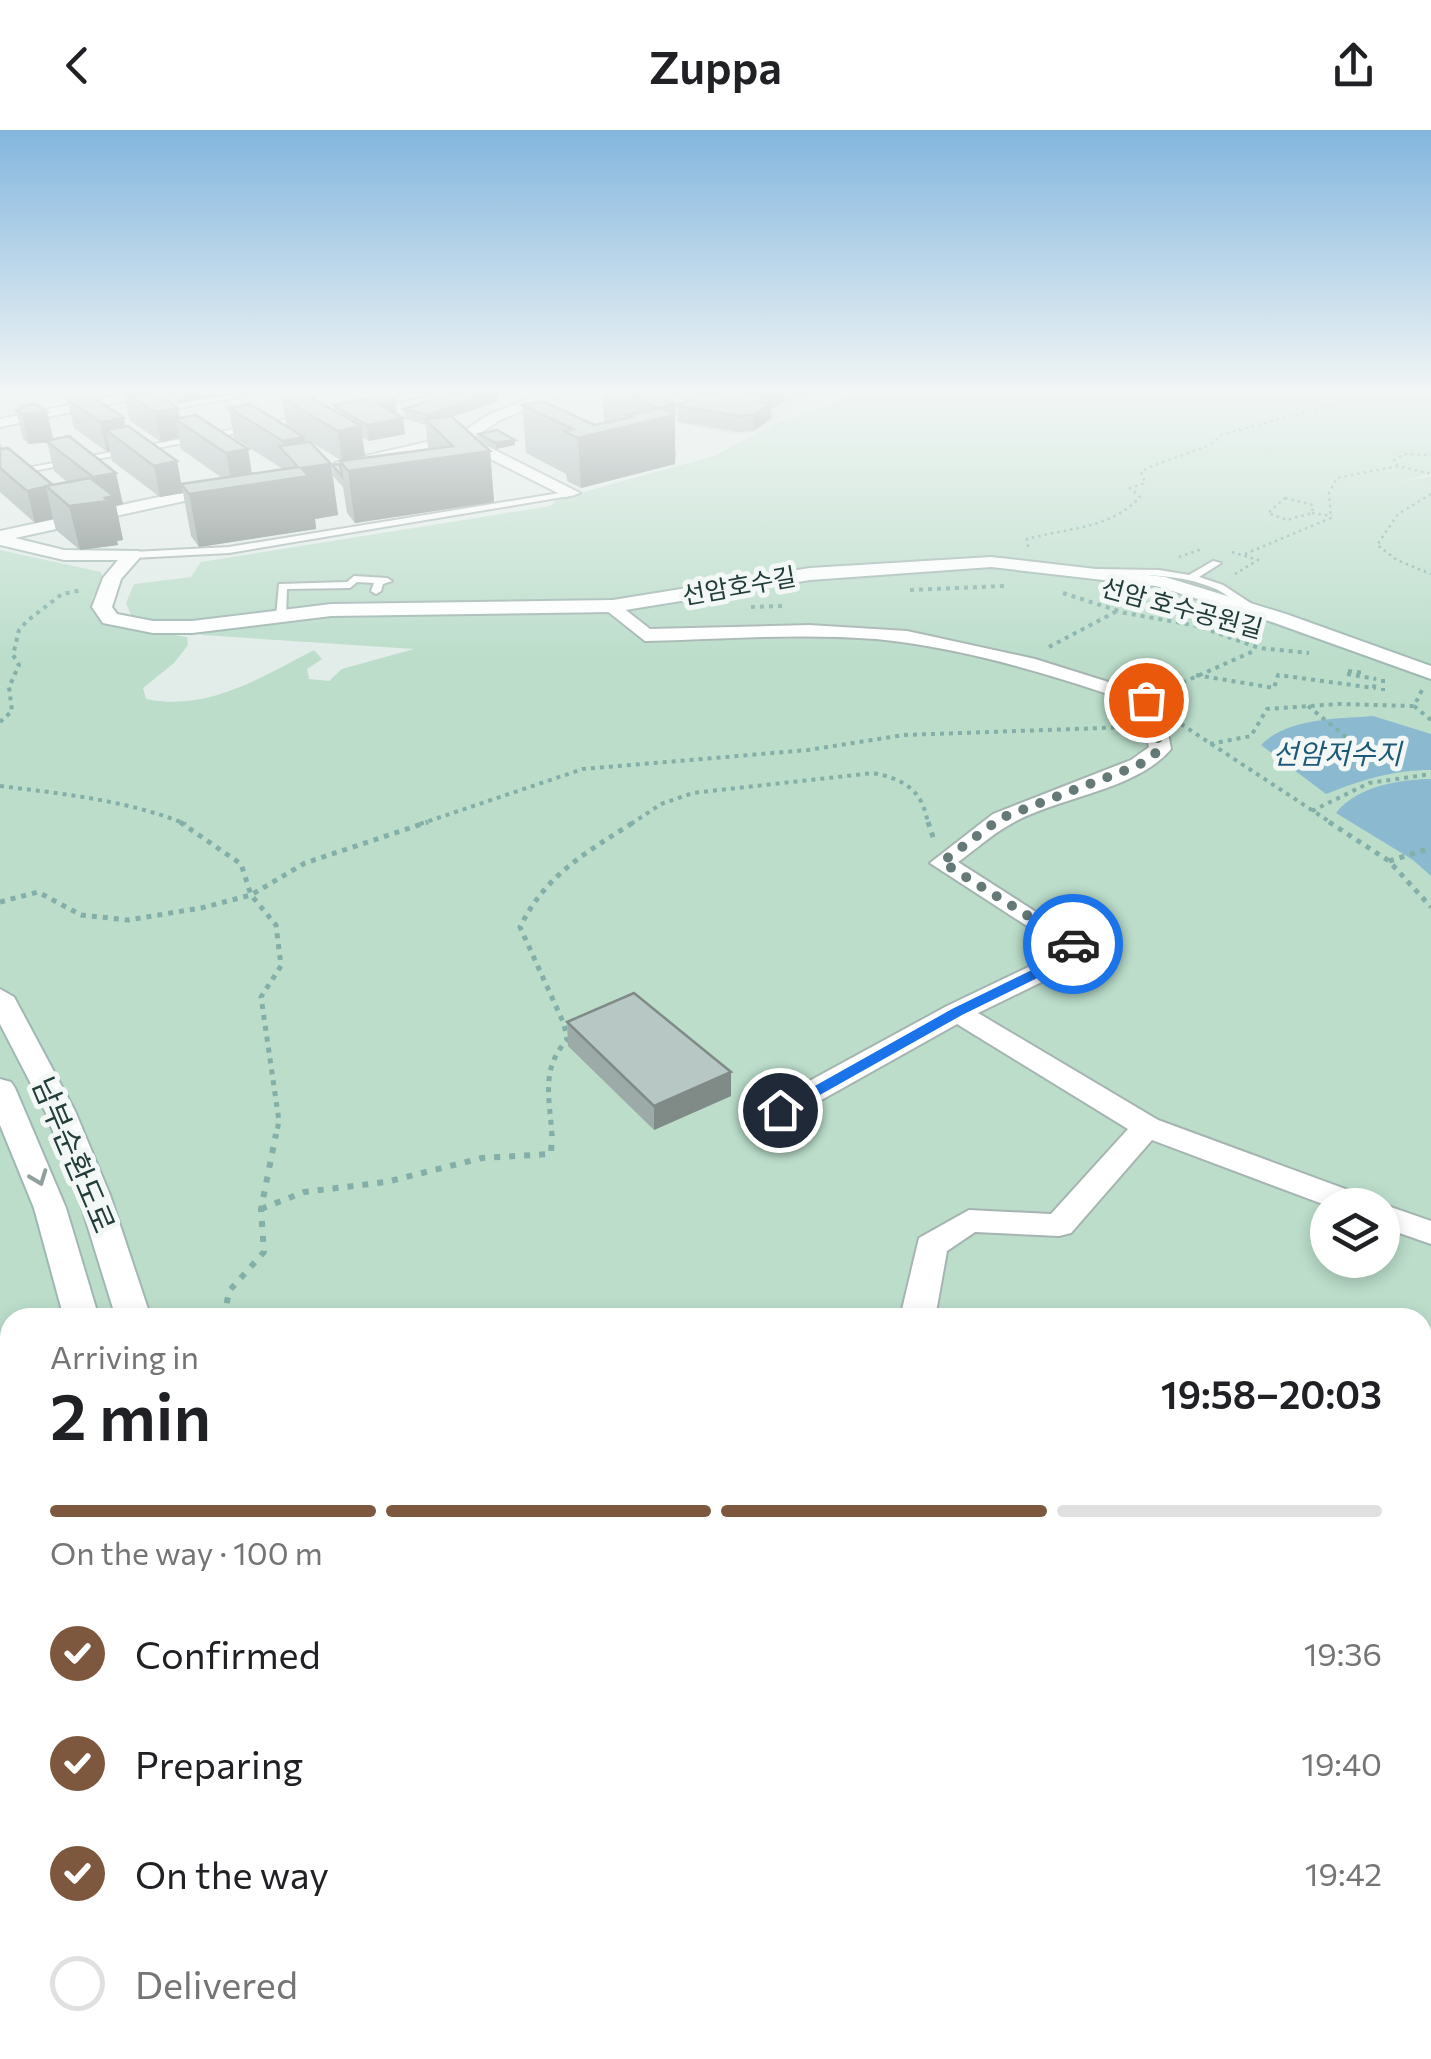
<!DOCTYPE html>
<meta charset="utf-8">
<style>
:root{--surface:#fff;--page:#f2f2f2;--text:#202124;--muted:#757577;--line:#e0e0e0;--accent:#7d573e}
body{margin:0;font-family:Commissioner,"Noto Sans KR",sans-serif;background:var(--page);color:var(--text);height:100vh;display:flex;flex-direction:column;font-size:38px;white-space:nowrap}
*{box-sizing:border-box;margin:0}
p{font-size:32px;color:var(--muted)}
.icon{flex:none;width:55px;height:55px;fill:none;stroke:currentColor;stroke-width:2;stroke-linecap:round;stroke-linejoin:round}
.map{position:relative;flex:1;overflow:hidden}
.side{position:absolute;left:0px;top:1178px;width:1432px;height:752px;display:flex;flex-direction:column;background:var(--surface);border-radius:30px 30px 0 0;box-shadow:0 5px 15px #0003}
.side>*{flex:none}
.tools{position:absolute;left:1310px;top:1058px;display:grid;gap:20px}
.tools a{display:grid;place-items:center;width:90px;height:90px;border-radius:50%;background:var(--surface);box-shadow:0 5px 15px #0003;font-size:50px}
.pin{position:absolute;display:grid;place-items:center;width:85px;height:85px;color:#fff;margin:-42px;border:5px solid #fff;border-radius:50%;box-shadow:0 2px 10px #0007}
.courier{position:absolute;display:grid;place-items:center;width:100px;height:100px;margin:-50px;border:8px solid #1a73e8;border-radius:50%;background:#fff;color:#222;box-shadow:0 2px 12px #0007}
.headline em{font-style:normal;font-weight:600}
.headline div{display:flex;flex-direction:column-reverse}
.headline{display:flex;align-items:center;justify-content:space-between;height:170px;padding:0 50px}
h1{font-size:65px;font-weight:600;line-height:75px}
.bar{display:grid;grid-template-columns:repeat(4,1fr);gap:15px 10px;align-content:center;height:120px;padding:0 50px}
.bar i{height:12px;border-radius:8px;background:var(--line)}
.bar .active{background:var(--accent)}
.bar p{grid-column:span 4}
ol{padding:0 50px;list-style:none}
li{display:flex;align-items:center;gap:30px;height:110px}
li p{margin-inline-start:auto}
li .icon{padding:10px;border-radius:50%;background:var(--accent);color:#fff;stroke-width:4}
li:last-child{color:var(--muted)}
li i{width:55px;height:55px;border:5px solid var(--line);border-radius:50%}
header{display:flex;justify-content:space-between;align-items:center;height:130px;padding:0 50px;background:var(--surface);font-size:45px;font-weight:600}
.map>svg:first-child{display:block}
.built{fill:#d0dcd8}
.green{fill:#bbddca;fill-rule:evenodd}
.water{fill:#8bbad0}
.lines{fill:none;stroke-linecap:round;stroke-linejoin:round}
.lane-casing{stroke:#a5b4b1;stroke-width:4}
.street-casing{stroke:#a5b4b1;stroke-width:4}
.secondary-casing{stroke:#a1b7b3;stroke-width:4}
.path-far4{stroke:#83afa8;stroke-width:2.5;stroke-dasharray:2.5 4;stroke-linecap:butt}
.path-far3{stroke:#83afa8;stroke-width:4;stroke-dasharray:4 5;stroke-linecap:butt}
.path-far2{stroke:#83afa8;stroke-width:5;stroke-dasharray:5 6;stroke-linecap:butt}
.path-far1{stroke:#83afa8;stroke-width:6;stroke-dasharray:6 9;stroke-linecap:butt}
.path{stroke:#83afa8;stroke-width:8;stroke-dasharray:8 11;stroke-linecap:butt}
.lane{fill:#fff;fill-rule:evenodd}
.street{fill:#fff;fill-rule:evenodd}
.secondary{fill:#fff;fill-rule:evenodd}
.wall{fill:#9daba8}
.shaded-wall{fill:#808b88}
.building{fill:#b7c7c3;stroke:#808b88;stroke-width:2.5}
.oneway{stroke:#909e9c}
.route{fill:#1a73e8}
.done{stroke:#657a77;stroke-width:10;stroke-dasharray:0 18}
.labels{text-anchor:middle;stroke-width:10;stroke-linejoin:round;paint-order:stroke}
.far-street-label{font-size:25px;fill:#223d3a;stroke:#f3f8f6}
.far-water-label{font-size:28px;font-style:italic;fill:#1e5a77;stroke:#f3f8f6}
.street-label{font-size:30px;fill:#223d3a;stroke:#f3f8f6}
</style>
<header><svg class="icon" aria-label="back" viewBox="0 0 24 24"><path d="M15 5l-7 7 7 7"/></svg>Zuppa<svg class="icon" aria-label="share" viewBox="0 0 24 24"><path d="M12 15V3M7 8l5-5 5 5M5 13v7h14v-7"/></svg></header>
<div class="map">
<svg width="1431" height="1929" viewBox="0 0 1431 1929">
<rect width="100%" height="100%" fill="#e2ece9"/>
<!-- built -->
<polygon class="built" points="621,264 816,264 757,302 730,304 669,291"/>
<!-- green -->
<path class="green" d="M858,264H1431V343L1404,351L1431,346V1929H0V420L101,442L105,452L93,466L92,479L108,494L187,507L188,515L174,533L143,558L146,569C208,582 262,547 314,520L322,529L307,539L309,549L329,551L342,539L414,519L203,505L131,485L126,473L134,454L191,447L201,432L550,376L558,369L714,326L778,292ZM1328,1075H1382V1130H1328ZM10,1188H1422V1920H10Z"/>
<!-- water -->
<g class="water">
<path d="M1373,586L1431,604V640C1392,640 1362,650 1326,664L1261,615C1287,588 1337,589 1373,586Z"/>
<path d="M1431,649V746L1413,730L1336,683C1356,657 1399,649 1431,649Z"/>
</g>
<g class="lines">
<!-- lane casing -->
<g class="lane-casing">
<g id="lane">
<polygon points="235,264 253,264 178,278 152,273 156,271 178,274"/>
<polygon points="414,264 429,264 376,276 372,274"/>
<polygon points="304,286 307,290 0,347 0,343"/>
<polygon points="572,361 576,363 575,365 229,423 133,428 129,425 133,422 229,417"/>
<path d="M1213,431L1221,433L1199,447L1223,455L1258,478V482C1244,481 1231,466 1216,459C1179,443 1136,444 1096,445L1091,442L1096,439L1159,440L1189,445Z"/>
<polygon points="354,446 387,448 392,451 383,454 381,461 376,464 371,461 374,453 357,452 350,458 287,459 286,487 281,490 276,487 279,454 347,452"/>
</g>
</g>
<!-- street casing -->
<g class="street-casing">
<g id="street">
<polygon points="457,306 467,306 580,363 566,367 457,312"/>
<path d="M613,470L650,499L809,495L907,501L1035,529L1153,566L1164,582L1171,619C1136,661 1055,667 1009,695C991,705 975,720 958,732L1097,821L1093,827L978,883L1158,990L1367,1067L1372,1075L1328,1076L1152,1010L1071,1103L1059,1106L975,1102L947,1121L935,1188H900L919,1108L969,1080L1051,1084L1128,999L957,894L791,987H769L765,980L769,973L947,876L1064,820L930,733L993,684L1131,630L1149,617L1138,574C1053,545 966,518 876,509C800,503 722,509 645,511L606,480L603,476Z"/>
<polygon points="1382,1074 1431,1091 1431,1114 1382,1097 1382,1075 1379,1075"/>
</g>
</g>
<!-- secondary casing -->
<g class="secondary-casing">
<g id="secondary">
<polygon points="125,264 156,264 0,297 0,289"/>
<polygon points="542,264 563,264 500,290 467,312 343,338 335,333 457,305 490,284"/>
<polygon points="224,353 230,355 230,361 15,408 64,420 139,421 142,425 121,449 112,477 117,484 153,491 192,491 331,474 613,470 810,438 991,427 1165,447 1286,484 1431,536 1431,549 1272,492 1156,456 991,437 810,450 613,482 331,486 192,503 153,503 103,493 92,477 103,448 118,430 64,430 0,415 0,401"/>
<polygon points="0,859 14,867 75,981 110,1065 151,1188 116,1188 78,1065 45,981 0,894"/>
<polygon points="0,949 11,952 15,958 66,1078 99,1188 64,1188 34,1078 0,995"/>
<polygon points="193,1920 245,1920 247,1929 195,1929"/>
<polygon points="268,1920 320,1920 322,1929 270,1929"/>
</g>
</g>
<!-- path-far4 -->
<g class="path-far4">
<polyline points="1398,336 1394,330 1404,324 1431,325"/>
<polyline points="1431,364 1398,384 1377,415 1397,430 1431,444"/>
<polygon points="1285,368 1313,375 1312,383 1287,390 1268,383"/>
<polyline points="1312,383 1332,386"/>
<path d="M1028,417L1027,409C1067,398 1111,399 1140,367L1130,358L1145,353L1141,342L1150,337L1210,315L1221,305L1338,273L1346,264"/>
<polyline points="1232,422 1258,430 1235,444"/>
<polyline points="1245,424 1331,388 1329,363 1337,348 1398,336 1431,344"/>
<polyline points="1179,427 1202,419"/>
</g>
<!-- path-far3 -->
<g class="path-far3">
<polyline points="910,460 1004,456"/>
<polyline points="1063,463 1125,483 1198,496 1259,518 1309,523"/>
<polyline points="751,477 783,476"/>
<polyline points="1049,517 1117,481"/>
<polyline points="1348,541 1365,543"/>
<polyline points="1347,544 1376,549"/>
<polyline points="1196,545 1274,558 1278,545 1374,558 1375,549"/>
<polyline points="1383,549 1383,561"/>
<polyline points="1166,560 1256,520"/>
<polyline points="1308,576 1356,615"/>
<polyline points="1414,576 1431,590"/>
<polyline points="0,592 12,581 9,557 19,535 13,525 19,500 27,491 62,464 82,460"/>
<polyline points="1181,594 1333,694"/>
<polyline points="1210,614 1251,606 1267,579 1338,574 1414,576 1422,560"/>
<polygon points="1361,615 1369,617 1371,621 1353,618"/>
<path d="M0,656C64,664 126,670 186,694"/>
<polyline points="1312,681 1369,653 1431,644"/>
<polyline points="420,694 583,639 808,620 904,605 1130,597"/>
<path d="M631,694L661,674L693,663L873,643C905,649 923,661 928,694"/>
</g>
<!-- path-far2 -->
<g class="path-far2">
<polyline points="180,692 241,734 251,765 276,795 281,836 261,867 279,991 276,1006"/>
<polyline points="928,692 934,710"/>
<polyline points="1329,692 1389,731 1431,777"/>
<polyline points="1389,731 1431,718"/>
<polyline points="0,772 38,762 81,785 128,790 201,778 251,765 305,733 428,692"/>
<path d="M552,1006C550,970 540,939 567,910L564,894L520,797C546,744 587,722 634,692"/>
</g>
<!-- path-far1 -->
<g class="path-far1">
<polyline points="261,1079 304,1062 386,1052 482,1028 551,1024 552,1004"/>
<polyline points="224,1188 229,1161 264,1122 261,1079 276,1004"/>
</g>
<!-- path -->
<polyline class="path" points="838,1920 859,1929"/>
<!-- lane -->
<use href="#lane" class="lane"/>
<!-- street -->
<use href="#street" class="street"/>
<!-- secondary -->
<use href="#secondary" class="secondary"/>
</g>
<!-- wall -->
<g class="wall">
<polygon points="124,264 156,264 180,288 252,343 283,339 234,308 229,278 286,296 282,268 334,281 333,275 395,271 397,284 405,304 369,311 362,307 365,326 344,331 428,319 426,295 405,289 404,279 447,264 498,264 498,271 452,287 490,321 494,372 355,393 347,383 343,357 333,346 332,335 340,334 340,331 342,331 311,312 331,334 338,385 315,389 316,399 199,417 191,406 183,363 160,367 112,331 110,322 107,322 74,298 67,269 126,297 177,331 181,354 222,348 181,319 179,308 161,312 130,291"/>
<polygon points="168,264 231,264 180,273"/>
<polygon points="603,264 652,264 676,322 675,334 581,358 567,351 566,344 526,323 522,275 594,295 604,293"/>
<polygon points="741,264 795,264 771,279 771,289 753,301 738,302 678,292 678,276 736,267"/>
<polygon points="22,276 47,282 53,309 123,374 116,376 123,410 117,411 118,415 80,420 56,400 53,389 35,393 0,362 0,312 2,319 53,355 67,352 54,341 47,312 29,314 23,309 16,280 22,278"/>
<polygon points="479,304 515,315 496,319 479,309"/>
<polygon points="567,892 731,966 654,1000 568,916"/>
</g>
<!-- shaded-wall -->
<g class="shaded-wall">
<polygon points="179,264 231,264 180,273"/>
<polygon points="488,264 498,264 498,271 431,294 427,291 427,285"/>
<polygon points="771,264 795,264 771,279 771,289 753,301 753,285 760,272"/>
<polygon points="395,271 397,287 379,274"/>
<polygon points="675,274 675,334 581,358 578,308 658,289 657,278"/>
<polygon points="178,278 181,293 175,289 179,308 161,312 155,282"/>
<polygon points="47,282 54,312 29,314 22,284"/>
<polygon points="124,288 130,318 106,300 110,321 107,322 100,292"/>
<polygon points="403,288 405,304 369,311 367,295"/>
<polygon points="361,296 365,326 342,331 338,301"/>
<polygon points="304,307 308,337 331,334 338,385 315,389 316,399 199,417 189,364 298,337 284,322 283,311"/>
<polygon points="515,310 515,315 496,319 496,313"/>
<polygon points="248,319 253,350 232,355 226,323"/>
<polygon points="490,321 494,372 355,393 348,341"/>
<polygon points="177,331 183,363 160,367 154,336"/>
<polygon points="116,343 123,374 116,376 123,410 117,411 118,415 80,420 69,376 98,372 93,347"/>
<polygon points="46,357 53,389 35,393 27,361"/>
<polygon points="731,942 731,966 654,1000 654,976"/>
</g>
<!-- building -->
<g class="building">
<polygon points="127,264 156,264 178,278 155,282"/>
<polygon points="305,264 361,296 338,301 282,268"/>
<polygon points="447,264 488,264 427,285 404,279"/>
<polygon points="627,264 652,264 675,274 657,278"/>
<polygon points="699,264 719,264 736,267 741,264 771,264 760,272 771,273 753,285 738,286 678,276"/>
<polygon points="90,265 124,288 100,292 67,269"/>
<polygon points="384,265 395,271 379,274 403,288 367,295 333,275"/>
<polygon points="543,271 594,295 632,287 628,285 660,278 674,285 578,308 564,301 573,299 522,275"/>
<polygon points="35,274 47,282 22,284 16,280 24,278 22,276"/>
<polygon points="250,274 304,307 283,311 229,278"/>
<polygon points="196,285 248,319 226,323 175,289"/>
<polygon points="451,286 490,321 348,341 340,331 453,316 425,289"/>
<polygon points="128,296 177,331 154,336 106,300"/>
<polygon points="497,300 515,310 496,313 479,304"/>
<polygon points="69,306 116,343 93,347 46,311"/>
<polygon points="310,312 331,334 301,338 309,346 189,364 181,354 298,337 279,316"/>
<polygon points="8,318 53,355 27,361 0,338 0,319"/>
<polygon points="340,334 342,346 332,335"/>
<polygon points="90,348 114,366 105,368 108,371 69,376 46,356"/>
<polygon points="634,863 731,942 654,976 567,892"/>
</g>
<!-- one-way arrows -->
<defs><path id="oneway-chevron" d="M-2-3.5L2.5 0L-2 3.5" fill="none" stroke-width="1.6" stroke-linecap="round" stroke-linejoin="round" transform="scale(2.5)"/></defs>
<use class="oneway" href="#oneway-chevron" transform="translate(39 1048) rotate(69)"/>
<!-- sky -->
<linearGradient id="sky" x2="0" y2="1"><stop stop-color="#83b6de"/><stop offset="0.49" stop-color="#f2f6f5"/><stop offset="1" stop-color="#f2f6f5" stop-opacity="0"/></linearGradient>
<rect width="1431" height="534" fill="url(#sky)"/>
<!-- route -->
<polygon class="route" points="1068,811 1078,811 1092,821 962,885 786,984 772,980 952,879 1073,820 1066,814"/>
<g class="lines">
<!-- done -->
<polyline class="done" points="1073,814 942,732 1001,688 1139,635 1160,620 1153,582 1146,570"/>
</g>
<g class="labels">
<!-- far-street labels -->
<g class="far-street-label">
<text transform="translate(739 456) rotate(-10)" y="9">선암호수길</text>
<text transform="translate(1182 478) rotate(15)" y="9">선암 호수공원길</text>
</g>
<!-- far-water labels -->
<g class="far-water-label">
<text x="1337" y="634">선암저수지</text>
</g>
<!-- street labels -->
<g class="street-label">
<text transform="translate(73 1025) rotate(67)" y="10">남부순환도로</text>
</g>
</g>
</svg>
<div class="tools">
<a><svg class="icon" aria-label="layers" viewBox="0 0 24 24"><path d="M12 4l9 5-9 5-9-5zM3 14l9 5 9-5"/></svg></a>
</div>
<div class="pin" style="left:1146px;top:570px;background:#ea580c"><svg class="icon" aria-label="bag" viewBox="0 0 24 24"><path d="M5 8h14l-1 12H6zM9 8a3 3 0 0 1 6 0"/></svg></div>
<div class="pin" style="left:780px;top:980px;background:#1f2937"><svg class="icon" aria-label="home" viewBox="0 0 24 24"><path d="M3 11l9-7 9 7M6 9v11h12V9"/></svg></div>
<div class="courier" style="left:1073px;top:814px"><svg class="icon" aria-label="car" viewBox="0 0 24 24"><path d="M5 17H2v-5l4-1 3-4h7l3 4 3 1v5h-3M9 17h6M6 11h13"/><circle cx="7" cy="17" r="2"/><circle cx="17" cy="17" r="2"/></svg></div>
<section class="side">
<div class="headline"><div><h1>2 min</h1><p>Arriving in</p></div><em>19:58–20:03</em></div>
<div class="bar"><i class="active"></i><i class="active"></i><i class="active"></i><i></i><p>On the way · 100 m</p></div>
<ol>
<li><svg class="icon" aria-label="check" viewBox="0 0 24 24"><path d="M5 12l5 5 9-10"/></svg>Confirmed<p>19:36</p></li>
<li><svg class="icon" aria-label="check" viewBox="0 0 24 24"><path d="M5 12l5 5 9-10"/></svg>Preparing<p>19:40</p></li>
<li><svg class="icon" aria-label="check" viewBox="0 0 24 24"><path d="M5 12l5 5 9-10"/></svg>On the way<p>19:42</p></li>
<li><i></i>Delivered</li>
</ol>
</section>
</div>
